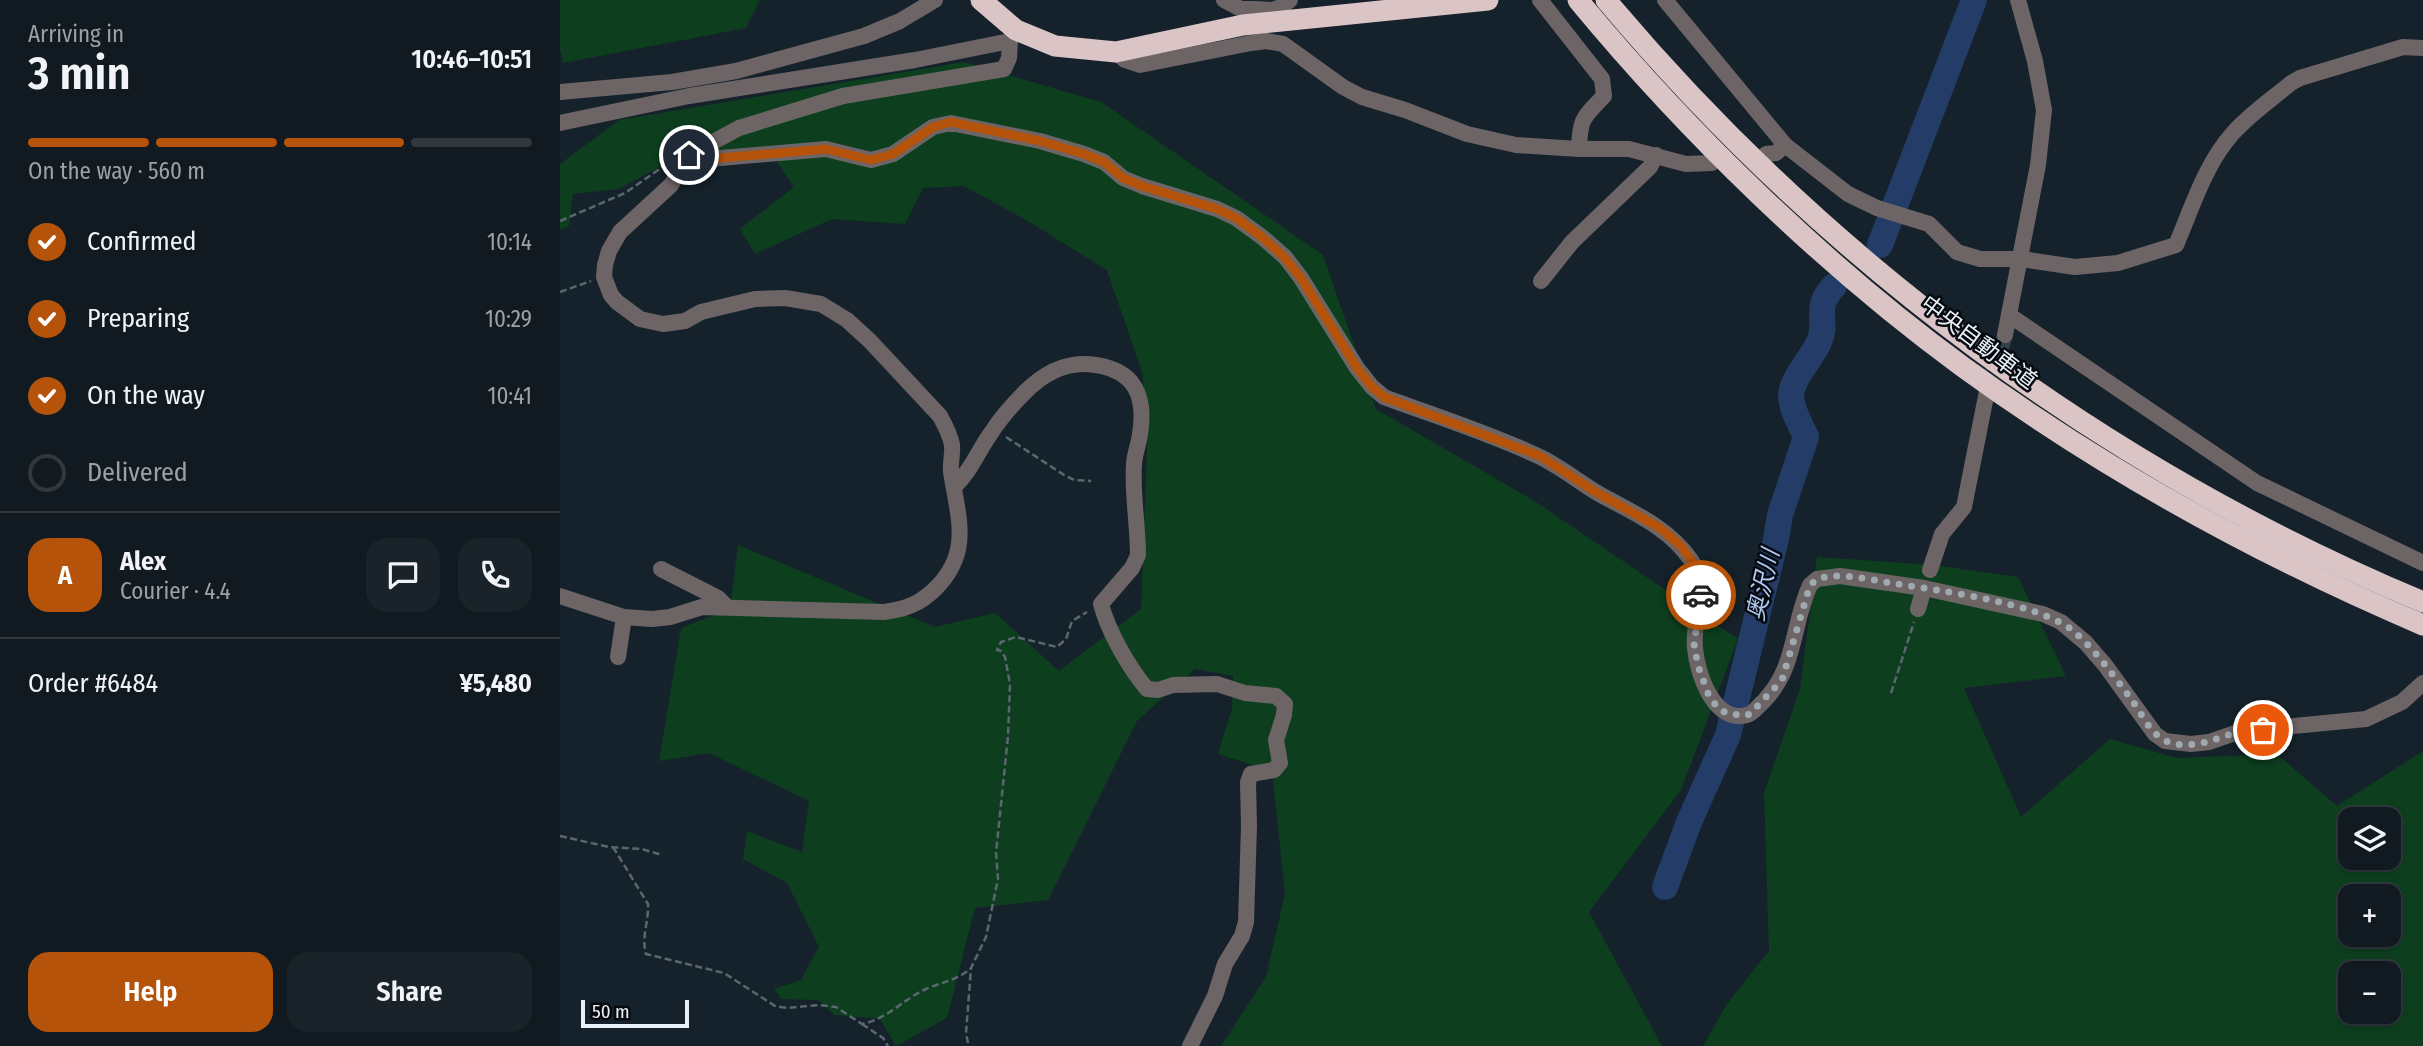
<!DOCTYPE html>
<meta charset="utf-8">
<style>
:root{--surface:#101a20;--page:#192329;--text:#f1f3f6;--muted:#9ca1a5;--line:#30383e;--accent:#b45309}
body{margin:0;font-family:"Fira Sans Condensed","Noto Sans JP",sans-serif;background:var(--page);color:var(--text);height:100vh;display:flex;flex-direction:column;font-size:26px;white-space:nowrap}
*{box-sizing:border-box;margin:0}
p{font-size:23px;color:var(--muted)}
.icon{flex:none;width:38px;height:38px;fill:none;stroke:currentColor;stroke-width:2;stroke-linecap:round;stroke-linejoin:round}
.map{position:relative;flex:1;overflow:hidden}
.sheet{display:flex;flex-direction:column;background:var(--surface);width:560px}
.sheet>*{flex:none}
.buttons{position:absolute;left:1778px;top:807px;display:grid;gap:14px}
.buttons a{display:grid;place-items:center;width:63px;height:63px;border-radius:14px;background:var(--surface);box-shadow:0 4px 10px #0003,0 0 0 2px var(--line);font-size:35px}
.scale{position:absolute;left:21px;bottom:18px;width:108px;box-sizing:border-box;padding-left:7px;border:4px solid #e9f1f8;border-top:0;font-size:19px;line-height:24px;white-space:nowrap;color:#e9f1f8;-webkit-text-stroke:5px #060a0f;paint-order:stroke}
.pin{position:absolute;display:grid;place-items:center;width:60px;height:60px;color:#fff;margin:-30px;border:4px solid #fff;border-radius:50%;box-shadow:0 2px 7px #0007}
.courier{position:absolute;display:grid;place-items:center;width:70px;height:70px;margin:-35px;border:5px solid #b45309;border-radius:50%;background:#fff;color:#222;box-shadow:0 2px 9px #0007}
.overview em{font-style:normal;font-weight:600}
.overview div{display:flex;flex-direction:column-reverse}
.overview{display:flex;align-items:center;justify-content:space-between;height:119px;padding:0 28px}
h1{font-size:46px;font-weight:600;line-height:52px}
.bar{display:grid;grid-template-columns:repeat(4,1fr);gap:10px 7px;align-content:center;height:84px;padding:0 28px}
.bar i{height:9px;border-radius:5px;background:var(--line)}
.bar .active{background:var(--accent)}
.bar p{grid-column:span 4}
.line{display:flex;align-items:center;gap:18px;padding:0 28px;border-top:2px solid var(--line)}
.line div{flex:1}
.round{display:grid;place-items:center;flex:none;width:74px;height:74px;border-radius:21px;background:var(--page)}
ol{padding:0 28px;list-style:none}
li{display:flex;align-items:center;gap:21px;height:77px}
li p{margin-inline-start:auto}
li .icon{padding:7px;border-radius:50%;background:var(--accent);color:#fff;stroke-width:4}
li:last-child{color:var(--muted)}
li i{width:38px;height:38px;border:4px solid var(--line);border-radius:50%}
.button{display:flex;gap:14px;margin-top:auto;padding:14px 28px}
.button a{flex:1;height:80px;border-radius:21px;background:var(--accent);color:#fff;font-size:28px;font-weight:600;line-height:80px;text-align:center}
.button a+a{background:var(--page);color:var(--text)}
main{display:flex;flex:1;min-height:0}
.map>svg:first-child{display:block}
.green{fill:#0d3f1f;fill-rule:evenodd}
.lines{fill:none;stroke-linecap:round;stroke-linejoin:round}
.river{stroke:#233c68;stroke-width:26}
.street-tunnel{stroke:#35414a;stroke-width:16;stroke-dasharray:16 8;stroke-linecap:butt}
.path{stroke:#5b676f;stroke-width:2.5;stroke-dasharray:7 3.5;stroke-linecap:butt}
.street{stroke:#6d6465;stroke-width:16}
.highway{stroke:#dac4c6;stroke-width:21}
.done{stroke:#9fa9b0;stroke-width:7;stroke-dasharray:0 12.6}
.route{stroke:#b45309;stroke-width:9}
.labels{text-anchor:middle;stroke-width:5;stroke-linejoin:round;paint-order:stroke}
.street-label{font-size:23px;fill:#e9f1f8;stroke:#060a0f}
.water-label{font-size:24px;font-style:italic;fill:#b0c9f5;stroke:#060a0f}
</style>
<main>
<section class="sheet">
<div class="overview"><div><h1>3 min</h1><p>Arriving in</p></div><em>10:46–10:51</em></div>
<div class="bar"><i class="active"></i><i class="active"></i><i class="active"></i><i></i><p>On the way · 560 m</p></div>
<ol>
<li><svg class="icon" aria-label="check" viewBox="0 0 24 24"><path d="M5 12l5 5 9-10"/></svg>Confirmed<p>10:14</p></li>
<li><svg class="icon" aria-label="check" viewBox="0 0 24 24"><path d="M5 12l5 5 9-10"/></svg>Preparing<p>10:29</p></li>
<li><svg class="icon" aria-label="check" viewBox="0 0 24 24"><path d="M5 12l5 5 9-10"/></svg>On the way<p>10:41</p></li>
<li><i></i>Delivered</li>
</ol>
<div class="line" style="height:126px"><b class="round" style="background:var(--accent);color:#fff">A</b><div><b>Alex</b><p>Courier · 4.4</p></div><a class="round"><svg class="icon" aria-label="chat" viewBox="0 0 24 24"><path d="M4 5h16v11H9l-5 4z"/></svg></a><a class="round"><svg class="icon" aria-label="phone" viewBox="0 0 24 24"><path d="M5 4h4l2 5-3 2q2 4 5 5l2-3 5 2v4C11 20 4 13 5 4z"/></svg></a></div>
<div class="line" style="height:91px"><div>Order #6484</div><b>¥5,480</b></div>
<div class="button"><a>Help</a><a>Share</a></div>
</section>
<div class="map">
<svg width="1863" height="1046" viewBox="0 0 1863 1046">
<rect width="100%" height="100%" fill="#15222b"/>
<!-- green -->
<g class="green">
<polygon points="0,0 200,0 186,28 3,63 0,49"/>
<polygon points="404,62 541,102 763,255 816,409 973,500 1178,639 1121,790 1029,912 1102,1046 661,1046 706,977 725,894 712,771 658,754 672,708 673,676 635,669 577,721 488,900 415,908 387,1018 336,1046 320,1019 275,1015 258,1000 221,999 214,989 241,980 259,947 227,883 183,859 187,831 242,852 249,801 149,753 99,761 121,628 170,609 178,545 375,627 435,613 499,671 581,609 588,424 582,372 547,270 466,220 404,186 363,188 345,224 272,219 195,254 180,229 234,187 209,150 112,160 59,189 13,194 9,226 0,230 0,164 59,120"/>
<path d="M1257,557L1373,565L1458,577L1506,676L1404,688L1461,817L1550,739L1617,758L1717,754L1777,806L1863,751V1046H1143L1167,1004L1209,951L1204,793L1240,689ZM1790,819H1829V858H1790ZM1790,896H1829V934H1790ZM1790,973H1829V1012H1790Z"/>
</g>
<g class="lines">
<!-- river -->
<g class="river">
<polyline points="1320,245 1414,0"/>
<path d="M1105,887L1129,822L1168,735L1216,539L1220,515L1246,437C1241,425 1231,409 1231,396C1232,377 1251,360 1259,342C1269,320 1252,309 1274,286"/>
</g>
<!-- street-tunnel -->
<polyline class="street-tunnel" points="1433,372 1445,335"/>
<!-- path -->
<g class="path">
<polyline points="0,221 65,193 104,166"/>
<polyline points="0,292 31,281"/>
<polyline points="446,437 504,475 514,480 531,481"/>
<polyline points="1331,693 1354,622"/>
<polyline points="0,836 49,847 82,849 102,855"/>
<path d="M53,847L88,904C89,921 81,937 86,954L164,973L215,1006L227,1008L259,1005L276,1007L302,1024C327,1019 344,999 366,989C382,982 398,980 411,968"/>
<polyline points="302,1024 323,1038 328,1046"/>
<polyline points="408,1043 406,1033 411,968 426,937 438,879 436,853 448,736 450,684 445,657 441,651 437,650 441,642 456,637 497,647 506,639 512,621 527,612"/>
</g>
<!-- street -->
<g class="street">
<polyline points="664,0 679,8 713,10"/>
<path d="M980,0L1042,79L1044,96C1023,118 1020,118 1019,149"/>
<path d="M1105,0L1225,145L1288,194L1317,208L1369,224L1397,252L1420,259H1461L1515,267L1558,263L1616,245C1632,208 1645,164 1673,133C1690,114 1712,99 1731,83L1740,78L1843,47L1863,48"/>
<polyline points="713,19 713,10 723,6 730,0"/>
<polyline points="556,52 565,60 580,65 691,43 706,41 723,44 783,87 802,97 845,110 907,134 956,145 1019,149 1069,149 1126,164 1152,163"/>
<polyline points="0,92 112,82 176,71 304,36 340,21 375,0"/>
<polyline points="0,123 129,96 355,60 450,41 454,33"/>
<polyline points="1206,154 1216,153 1225,145"/>
<path d="M125,161L266,149L311,160L333,154L373,127L391,123L480,141L524,154L544,162L563,178L582,186L657,209L676,218L702,237L725,257L741,278L797,368L812,387L824,397C875,416 929,433 978,456C1000,466 1020,483 1041,495C1074,513 1109,528 1131,560C1150,587 1132,618 1135,648C1137,672 1153,724 1187,715C1193,714 1198,706 1203,702C1237,667 1231,627 1250,585L1257,579L1280,576L1364,588L1483,614L1501,622L1526,643L1545,665L1595,734L1605,741L1631,744L1649,742L1681,731L1806,719L1842,702L1863,683"/>
<polyline points="981,281 1012,242 1090,167 1096,155"/>
<polyline points="1449,315 1697,483 1863,563"/>
<polyline points="1445,335 1478,165 1484,110 1475,61 1458,0"/>
<path d="M395,486C411,471 418,451 431,433C440,419 453,404 465,392C484,373 507,360 536,365C575,371 586,396 580,434C579,444 574,455 574,465C572,493 578,526 578,555L572,568L541,604C548,631 569,668 587,689L598,690L613,685L657,684L685,693L716,696L725,704L724,715L716,740L720,763L714,770L691,774L688,782L689,826L686,922L682,936L665,964L655,996L630,1046"/>
<polyline points="101,569 158,598 167,607"/>
<polyline points="1370,570 1382,534 1404,507 1428,386"/>
<path d="M0,596L64,617L92,619L110,617L142,607L324,612C346,609 360,604 376,588C412,552 398,517 391,472C390,463 393,454 392,445C390,434 385,425 380,416L310,341L287,320L261,304L225,298L195,299L141,312L125,321L103,324L80,319L57,302L51,295L44,277L45,265L49,251L60,232L111,185L129,155L179,128L283,96L444,69L449,58L450,41"/>
<polyline points="1358,609 1364,588"/>
<polyline points="58,657 64,617"/>
</g>
<!-- highway -->
<g class="highway">
<polyline points="421,0 456,30 495,46 556,52 683,25 928,0"/>
<path d="M1018,0C1127,132 1265,266 1403,367C1546,471 1701,556 1863,625"/>
<path d="M1046,0C1266,262 1547,470 1863,602"/>
</g>
</g>
<g class="lines">
<!-- done -->
<path class="done" d="M1141,595L1134,644L1138,666L1149,696L1158,708L1166,713L1185,716L1190,714L1222,680L1250,585C1259,577 1267,576 1279,576C1298,576 1318,581 1337,584C1382,591 1478,603 1512,630C1535,649 1553,675 1571,699C1581,712 1589,732 1604,740C1629,753 1658,737 1682,731C1688,730 1696,731 1703,730"/>
<!-- route -->
<polyline class="route" points="129,155 125,161 266,149 311,160 333,154 373,127 391,122 480,141 524,154 544,162 563,178 582,186 657,209 676,218 702,237 724,257 741,278 797,368 812,387 824,397 980,456 1034,491 1100,528 1121,546 1136,567 1141,595"/>
</g>
<g class="labels">
<!-- street labels -->
<g class="street-label">
<text transform="translate(1419 342) rotate(37)" y="8">中央自動車道</text>
</g>
<!-- water labels -->
<g class="water-label">
<text transform="translate(1203 585) rotate(-77)" y="8">奥沢川</text>
</g>
</g>
</svg>
<div class="buttons">
<a><svg class="icon" aria-label="layers" viewBox="0 0 24 24"><path d="M12 4l9 5-9 5-9-5zM3 14l9 5 9-5"/></svg></a>
<a>+</a>
<a>−</a>
</div>
<div class="scale">50 m</div>
<div class="pin" style="left:1703px;top:730px;background:#ea580c"><svg class="icon" aria-label="bag" viewBox="0 0 24 24"><path d="M5 8h14l-1 12H6zM9 8a3 3 0 0 1 6 0"/></svg></div>
<div class="pin" style="left:129px;top:155px;background:#1f2937"><svg class="icon" aria-label="home" viewBox="0 0 24 24"><path d="M3 11l9-7 9 7M6 9v11h12V9"/></svg></div>
<div class="courier" style="left:1141px;top:595px"><svg class="icon" aria-label="car" viewBox="0 0 24 24"><path d="M5 17H2v-5l4-1 3-4h7l3 4 3 1v5h-3M9 17h6M6 11h13"/><circle cx="7" cy="17" r="2"/><circle cx="17" cy="17" r="2"/></svg></div>
</div>
</main>
